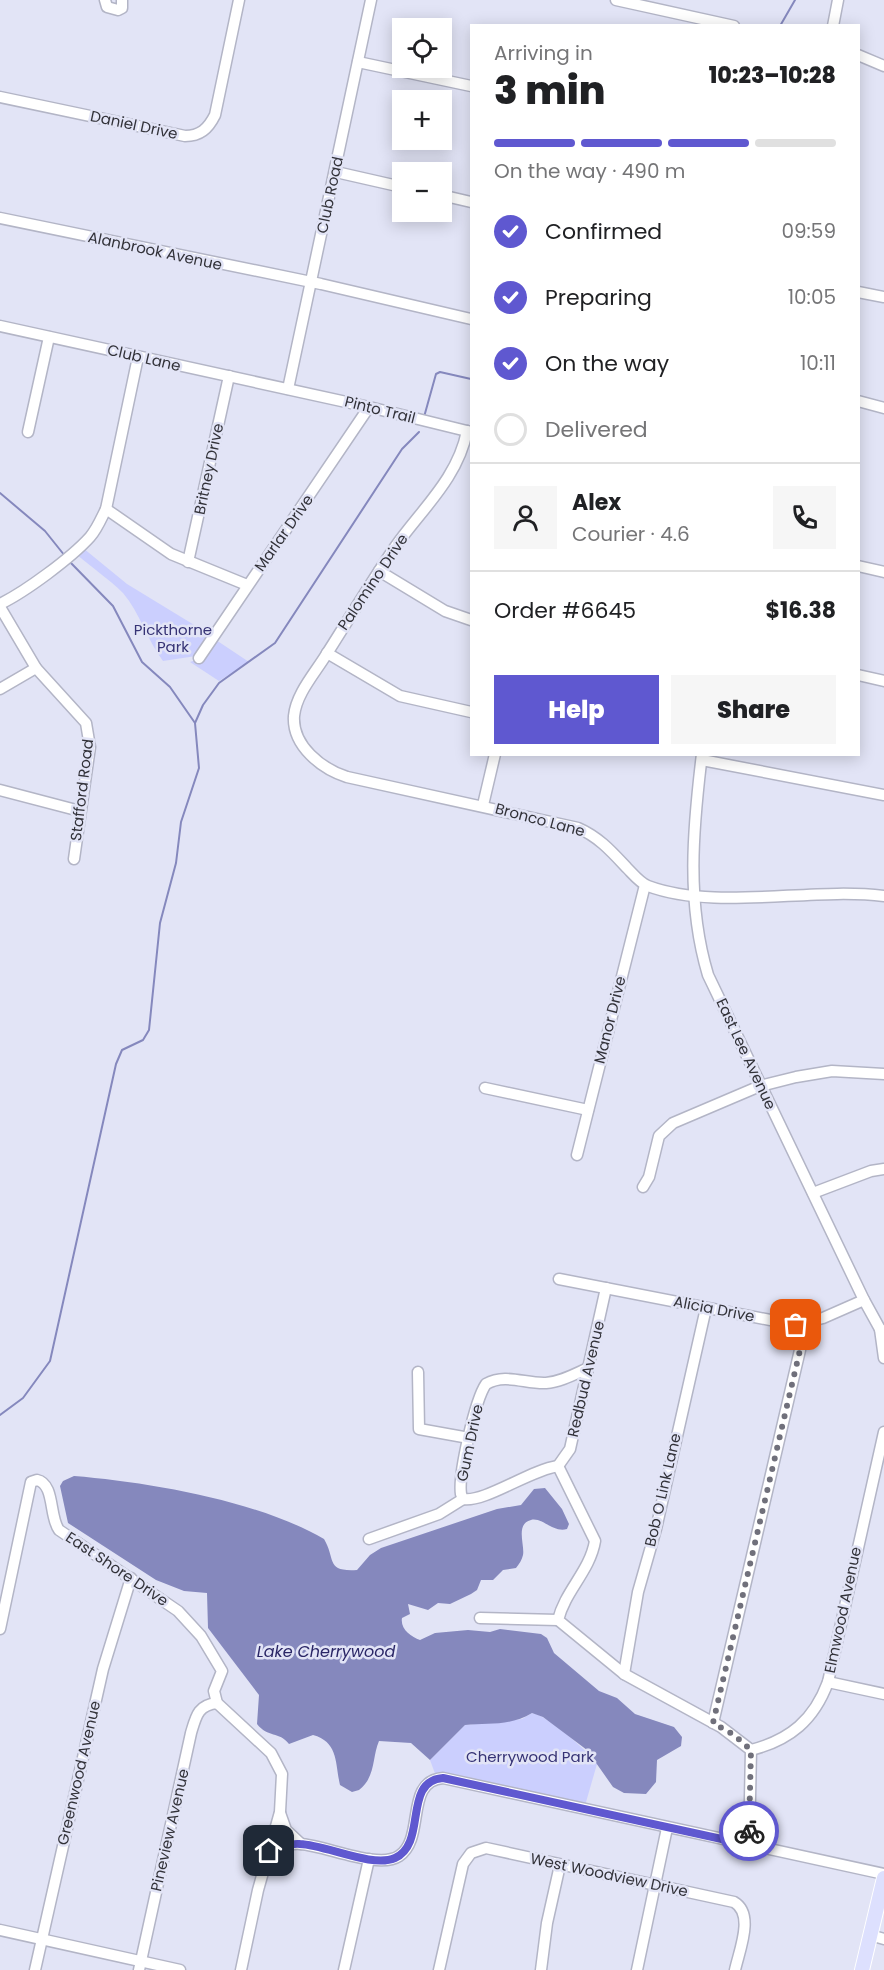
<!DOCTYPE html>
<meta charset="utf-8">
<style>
:root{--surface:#fff;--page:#f6f6f6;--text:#202124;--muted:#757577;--line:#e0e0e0;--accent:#5f58d0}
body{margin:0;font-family:Poppins,sans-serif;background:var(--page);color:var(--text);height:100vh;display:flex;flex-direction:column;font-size:22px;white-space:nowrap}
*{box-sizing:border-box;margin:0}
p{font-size:20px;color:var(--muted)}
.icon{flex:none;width:33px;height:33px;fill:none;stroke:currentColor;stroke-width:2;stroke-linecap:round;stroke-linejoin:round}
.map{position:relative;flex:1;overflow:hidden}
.drawer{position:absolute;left:470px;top:24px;width:390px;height:732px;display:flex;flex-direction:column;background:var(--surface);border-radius:0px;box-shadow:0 3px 15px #0003}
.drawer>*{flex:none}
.fabs{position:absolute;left:392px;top:18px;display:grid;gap:12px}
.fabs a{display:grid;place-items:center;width:60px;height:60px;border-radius:0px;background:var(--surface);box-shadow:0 3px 15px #0003;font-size:30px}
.pin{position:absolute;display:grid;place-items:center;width:51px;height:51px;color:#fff;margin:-26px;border-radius:12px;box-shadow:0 3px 9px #0006}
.courier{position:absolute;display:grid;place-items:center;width:60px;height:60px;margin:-30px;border:4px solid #5f58d0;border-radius:50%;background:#fff;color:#222;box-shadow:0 2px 8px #0007}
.headline em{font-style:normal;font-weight:800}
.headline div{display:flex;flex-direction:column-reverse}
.headline{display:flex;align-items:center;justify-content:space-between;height:102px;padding:0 24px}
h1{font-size:39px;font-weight:800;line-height:45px}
.bar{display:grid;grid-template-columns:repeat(4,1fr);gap:9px 6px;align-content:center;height:72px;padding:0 24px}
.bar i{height:8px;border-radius:4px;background:var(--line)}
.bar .selected{background:var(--accent)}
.bar p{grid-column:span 4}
.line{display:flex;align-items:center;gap:15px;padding:0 24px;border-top:2px solid var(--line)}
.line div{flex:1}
.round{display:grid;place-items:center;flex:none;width:63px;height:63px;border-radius:0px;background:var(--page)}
ol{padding:0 24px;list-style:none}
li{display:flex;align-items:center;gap:18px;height:66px}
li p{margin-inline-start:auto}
li .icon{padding:6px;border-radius:50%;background:var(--accent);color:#fff;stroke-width:4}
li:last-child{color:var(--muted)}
li i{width:33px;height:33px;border:3px solid var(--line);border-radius:50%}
.action{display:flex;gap:12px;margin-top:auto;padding:12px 24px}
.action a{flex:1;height:69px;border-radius:0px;background:var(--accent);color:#fff;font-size:24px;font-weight:800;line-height:69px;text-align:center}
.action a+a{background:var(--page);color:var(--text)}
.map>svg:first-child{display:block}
.green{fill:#cbcffe}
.water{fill:#8588bd}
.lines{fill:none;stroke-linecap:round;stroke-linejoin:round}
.stream{stroke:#8588bd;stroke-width:2}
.minor-casing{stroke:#b3b5c6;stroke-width:13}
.major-casing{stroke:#fff;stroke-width:16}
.minor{stroke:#fff;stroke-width:10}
.major{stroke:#dde0fe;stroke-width:14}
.done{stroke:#70707b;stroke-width:6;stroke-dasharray:0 10.8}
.route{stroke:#5f58d0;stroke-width:8}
.labels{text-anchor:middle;stroke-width:5;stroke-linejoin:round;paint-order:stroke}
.street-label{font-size:15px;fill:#323239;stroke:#e2e4f6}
.park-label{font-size:15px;fill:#363375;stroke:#e2e4f6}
.water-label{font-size:16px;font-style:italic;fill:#2a2666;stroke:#e2e4f6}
</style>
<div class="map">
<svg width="884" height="1970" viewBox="0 0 884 1970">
<rect width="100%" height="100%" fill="#e2e4f6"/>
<!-- green -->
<g class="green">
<path d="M83,548L127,584L209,634L196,656L163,661C147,640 140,613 123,593C109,579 91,567 76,554Z"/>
<polygon points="213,638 249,662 219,681 190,662 201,658"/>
<path d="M532,1713C547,1715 588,1751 597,1764L584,1809L437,1779L430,1760L465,1725L522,1719Z"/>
</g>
<!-- water -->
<path class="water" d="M74,1476C149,1482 259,1501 324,1539C336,1559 325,1572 357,1570L370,1555L381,1548L497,1509L521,1505L534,1489L545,1488L562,1509L569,1524L567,1529C553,1533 542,1517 531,1520C515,1524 525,1545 523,1555C522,1560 519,1564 516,1568L503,1570L493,1580H481L477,1590L471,1594L450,1604L438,1603L428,1610L408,1604L410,1614L402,1618C400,1629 411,1637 420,1640L435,1633L468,1630L490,1632L500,1629L541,1634L547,1638L554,1653L599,1691L617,1698L635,1714L674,1727L682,1737L681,1746L657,1760L656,1782L646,1794L624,1793L613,1787L587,1750L543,1717L532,1713C511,1726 488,1723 465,1725L430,1760L411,1743L379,1741C372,1757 376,1777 359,1790L352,1792L340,1785C335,1764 339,1742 313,1735L289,1744C279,1731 268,1738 257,1724L259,1695L208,1628L207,1593L184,1591L156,1580L68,1523L60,1486L63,1481Z"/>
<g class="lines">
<!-- stream -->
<g class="stream">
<polyline points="780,26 795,0"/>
<polyline points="424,417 436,374 440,372 471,379"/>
<polyline points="0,493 45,531 65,556"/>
<polyline points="195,723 203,705 219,683 275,643 402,449 419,432"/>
<polyline points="0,1415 23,1398 50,1361 116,1064 122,1050 143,1040 149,1030 160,923 176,863 181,822 199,768 195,723 170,687 142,662 113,606 69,561"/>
</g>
<!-- minor casing -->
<g class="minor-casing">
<g id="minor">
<polyline points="105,0 107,7 118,10 122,8 122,0"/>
<polyline points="616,0 734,26"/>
<polyline points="833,26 838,0"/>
<polyline points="858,55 884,66"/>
<polyline points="358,62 471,86"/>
<path d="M0,97L185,136C200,136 208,129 215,115L239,0"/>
<polyline points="336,172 402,187"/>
<polyline points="441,195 471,202"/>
<polyline points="0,218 321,284 471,319"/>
<polyline points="858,292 884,297"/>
<polyline points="0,326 369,407 471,432"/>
<polyline points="288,389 371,0"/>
<polyline points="858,401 884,408"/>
<path d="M467,431C458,478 421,510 395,547C371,582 349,619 326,655C315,673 296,694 294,716C292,746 322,769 347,777L578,828C599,837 612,852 627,868C633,874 640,883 648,886C715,911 810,887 884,896"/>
<polyline points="28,432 49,337"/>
<polyline points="106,509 171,554 247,585"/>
<polyline points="188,562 229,376"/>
<polyline points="858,566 884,572"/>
<polyline points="379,571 445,611 471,620"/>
<path d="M0,604C25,592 71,558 90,537C97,529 101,519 106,509L138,357"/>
<polyline points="0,607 36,668 86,723 90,747 74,859"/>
<polyline points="327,653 400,696 471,712"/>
<polyline points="199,658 369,407"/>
<polyline points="858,675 884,681"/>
<polyline points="0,689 36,668"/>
<path d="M702,754C693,828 686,902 708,975L864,1300L880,1329L884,1331"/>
<polyline points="702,760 884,795"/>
<polyline points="0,790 80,811"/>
<polyline points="483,805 495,754"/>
<polyline points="485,1088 588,1110"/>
<polyline points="577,1155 645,885"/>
<polyline points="643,1187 649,1177 659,1136 673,1123 760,1086 796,1077 832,1071 884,1074"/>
<polyline points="813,1193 871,1171 884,1169"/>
<polyline points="559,1279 796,1325 823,1318 864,1300"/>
<polyline points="880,1329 884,1358"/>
<polyline points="418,1372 419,1429 469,1438"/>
<path d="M558,1466L595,1541C590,1571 565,1591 558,1620L624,1674L721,1727L751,1750L749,1845"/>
<path d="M558,1466C530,1470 484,1503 463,1499L461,1494C458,1475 475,1400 486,1384C506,1373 525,1384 546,1383C560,1382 573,1375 586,1369"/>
<polyline points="558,1466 570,1449 606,1288"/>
<polyline points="369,1539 439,1514 463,1499"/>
<polyline points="480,1618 558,1620"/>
<path d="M0,1629L31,1482L37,1480C55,1484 49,1517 59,1530L178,1611L201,1636L222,1671L214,1691L217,1703L271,1753L282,1774L280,1812L258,1890L241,1970"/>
<polyline points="624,1674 638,1592 656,1529 706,1308"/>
<polyline points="828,1682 884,1694"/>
<polyline points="713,1723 800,1350 802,1325"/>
<path d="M751,1750C790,1740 814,1720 828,1682L884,1432"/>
<polyline points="280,1813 286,1830 301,1844"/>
<path d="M269,1851C279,1847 290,1843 300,1844C325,1845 378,1870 399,1856C426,1838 404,1781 443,1778L884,1874"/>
<polyline points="0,1930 180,1970"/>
<polyline points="870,1935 884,1939"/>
<polyline points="35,1970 103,1669 131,1578"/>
<path d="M139,1970L191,1733C196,1716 198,1705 217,1703"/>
<polyline points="344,1970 369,1859"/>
<path d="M439,1970L463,1864L471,1853L486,1848L734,1902C755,1914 739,1951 735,1970"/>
<polyline points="541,1970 547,1923 560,1865"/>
<polyline points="637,1970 667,1828"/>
</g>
</g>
<!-- major casing -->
<g class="major-casing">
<polyline id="major" points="862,1970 884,1878"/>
</g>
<!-- minor -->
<use href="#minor" class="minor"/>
<!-- major -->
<use href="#major" class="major"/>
</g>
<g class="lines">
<!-- done -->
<polyline class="done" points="749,1831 751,1750 734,1735 713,1723 800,1350 802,1325 796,1325"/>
<!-- route -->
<path class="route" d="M269,1851C279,1847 290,1843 300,1844C326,1845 372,1868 395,1858C428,1843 402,1781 443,1778L749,1845V1831"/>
</g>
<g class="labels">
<!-- street labels -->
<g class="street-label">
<text transform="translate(134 125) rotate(12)" y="5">Daniel Drive</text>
<text transform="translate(330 195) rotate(-78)" y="5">Club Road</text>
<text transform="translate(155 251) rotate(12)" y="5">Alanbrook Avenue</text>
<text transform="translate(144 358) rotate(13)" y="5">Club Lane</text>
<text transform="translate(380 410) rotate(14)" y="5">Pinto Trail</text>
<text transform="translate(209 469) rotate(-78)" y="5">Britney Drive</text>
<text transform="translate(284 533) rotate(-55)" y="5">Marlar Drive</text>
<text transform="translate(373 582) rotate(-56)" y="5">Palomino Drive</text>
<text transform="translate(82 790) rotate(-83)" y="5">Stafford Road</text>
<text transform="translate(540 820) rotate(15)" y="5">Bronco Lane</text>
<text transform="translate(610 1020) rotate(-76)" y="5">Manor Drive</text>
<text transform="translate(746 1054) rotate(65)" y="5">East Lee Avenue</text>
<text transform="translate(714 1309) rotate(11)" y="5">Alicia Drive</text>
<text transform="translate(586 1379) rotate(-77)" y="5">Redbud Avenue</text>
<text transform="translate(470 1443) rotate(-78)" y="5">Gum Drive</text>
<text transform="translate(663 1490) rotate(-77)" y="5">Bob O Link Lane</text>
<text transform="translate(117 1569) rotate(34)" y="5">East Shore Drive</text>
<text transform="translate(843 1610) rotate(-78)" y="5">Elmwood Avenue</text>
<text transform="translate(79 1773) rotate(-77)" y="5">Greenwood Avenue</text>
<text transform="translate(170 1830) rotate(-77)" y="5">Pineview Avenue</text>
<text transform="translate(609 1875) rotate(12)" y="5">West Woodview Drive</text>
</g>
<!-- park labels -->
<g class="park-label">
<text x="173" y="635">Pickthorne<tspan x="173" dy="17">Park</tspan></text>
<text x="530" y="1762">Cherrywood Park</text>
</g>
<!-- water labels -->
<g class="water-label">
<text x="326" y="1657">Lake Cherrywood</text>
</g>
</g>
</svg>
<div class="fabs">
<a><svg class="icon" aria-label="locate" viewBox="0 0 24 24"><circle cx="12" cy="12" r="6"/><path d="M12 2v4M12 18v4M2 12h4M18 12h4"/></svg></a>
<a>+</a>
<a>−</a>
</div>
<div class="pin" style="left:796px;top:1325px;background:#ea580c"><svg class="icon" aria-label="bag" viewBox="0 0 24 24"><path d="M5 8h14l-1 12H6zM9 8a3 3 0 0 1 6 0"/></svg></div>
<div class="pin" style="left:269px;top:1851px;background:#1f2937"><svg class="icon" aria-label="home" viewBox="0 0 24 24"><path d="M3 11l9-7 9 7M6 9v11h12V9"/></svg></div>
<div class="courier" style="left:749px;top:1831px"><svg class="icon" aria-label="bike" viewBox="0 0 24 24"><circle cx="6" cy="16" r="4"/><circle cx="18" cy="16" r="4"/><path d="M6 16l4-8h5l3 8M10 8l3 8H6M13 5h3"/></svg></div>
<section class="drawer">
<div class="headline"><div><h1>3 min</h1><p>Arriving in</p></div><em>10:23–10:28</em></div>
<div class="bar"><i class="selected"></i><i class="selected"></i><i class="selected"></i><i></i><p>On the way · 490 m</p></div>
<ol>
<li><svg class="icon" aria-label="check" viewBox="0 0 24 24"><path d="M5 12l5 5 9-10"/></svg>Confirmed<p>09:59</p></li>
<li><svg class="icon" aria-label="check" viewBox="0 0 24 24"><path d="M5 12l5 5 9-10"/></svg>Preparing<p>10:05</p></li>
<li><svg class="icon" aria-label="check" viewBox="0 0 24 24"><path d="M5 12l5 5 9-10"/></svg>On the way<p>10:11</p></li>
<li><i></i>Delivered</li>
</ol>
<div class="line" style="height:108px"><a class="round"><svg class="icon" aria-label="person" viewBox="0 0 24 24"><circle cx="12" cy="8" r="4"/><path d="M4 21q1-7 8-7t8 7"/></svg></a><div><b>Alex</b><p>Courier · 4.6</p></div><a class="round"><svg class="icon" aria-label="phone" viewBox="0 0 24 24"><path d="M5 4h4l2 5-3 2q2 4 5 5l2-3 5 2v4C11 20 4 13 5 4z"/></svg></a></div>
<div class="line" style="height:78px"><div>Order #6645</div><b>$16.38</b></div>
<div class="action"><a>Help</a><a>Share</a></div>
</section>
</div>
